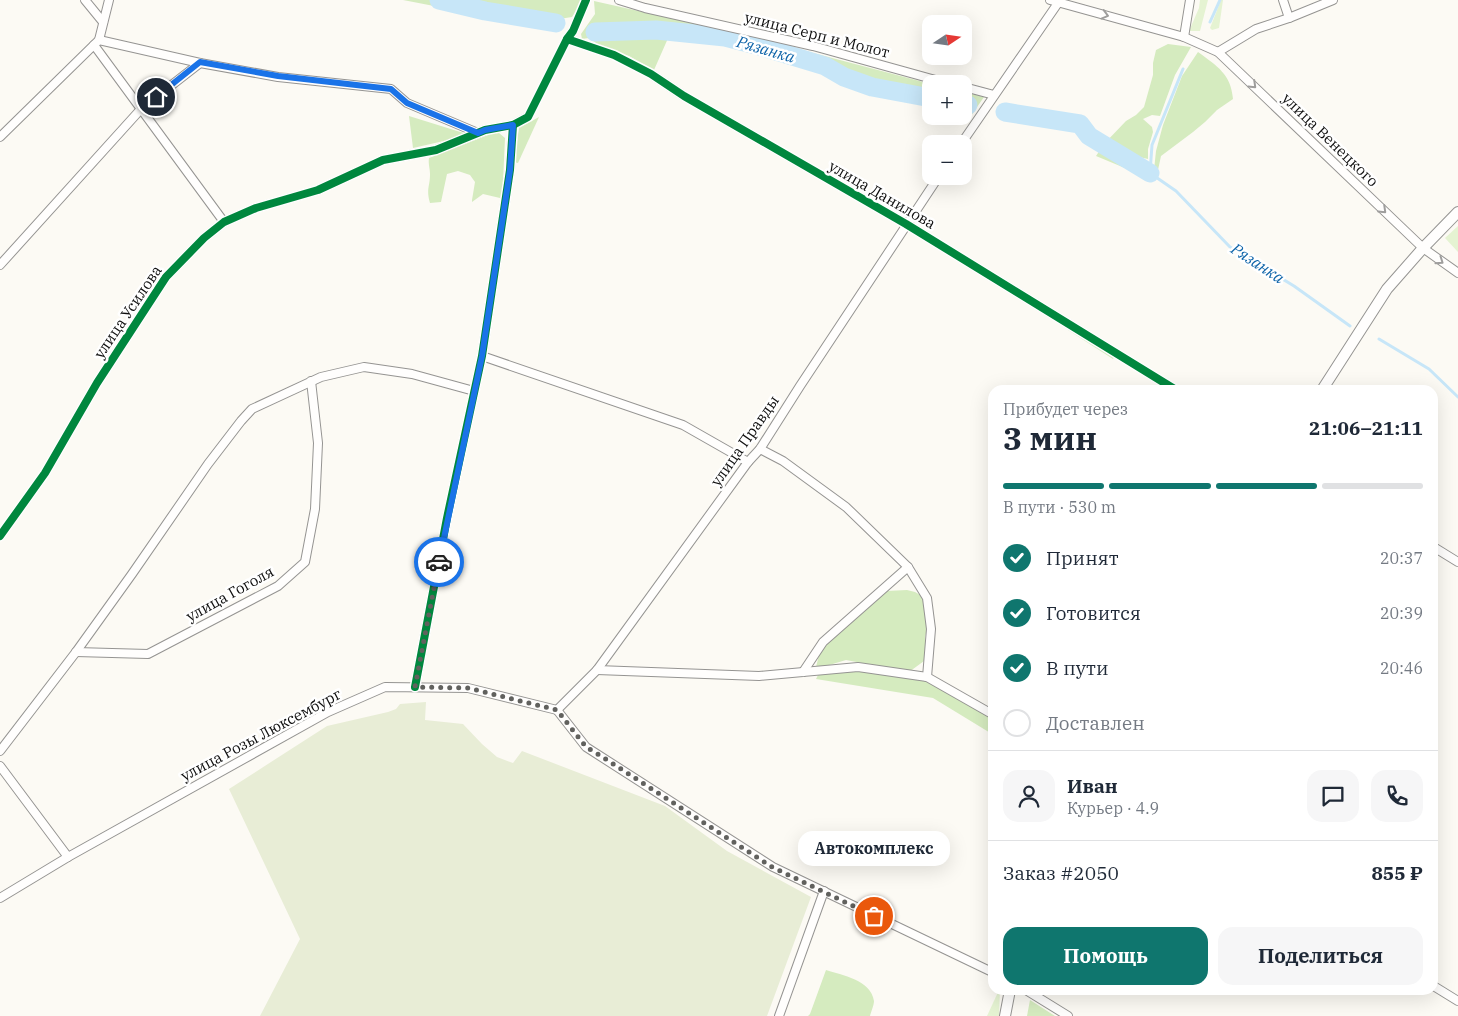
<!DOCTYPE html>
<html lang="ru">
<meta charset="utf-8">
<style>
:root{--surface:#fff;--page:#f6f6f7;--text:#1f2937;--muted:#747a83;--line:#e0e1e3;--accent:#0f766e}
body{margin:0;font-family:"IBM Plex Serif",serif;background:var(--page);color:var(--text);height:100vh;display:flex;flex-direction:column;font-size:19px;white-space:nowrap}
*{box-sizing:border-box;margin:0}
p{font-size:16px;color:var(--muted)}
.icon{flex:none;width:28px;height:28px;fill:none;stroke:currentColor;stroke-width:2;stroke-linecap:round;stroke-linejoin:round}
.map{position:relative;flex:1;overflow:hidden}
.details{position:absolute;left:988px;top:385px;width:450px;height:610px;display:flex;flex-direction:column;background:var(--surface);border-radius:15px;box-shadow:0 5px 20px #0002}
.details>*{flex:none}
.needle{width:32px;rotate:77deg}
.tools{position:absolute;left:922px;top:15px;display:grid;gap:10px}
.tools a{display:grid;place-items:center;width:50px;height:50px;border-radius:10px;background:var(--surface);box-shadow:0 5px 20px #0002;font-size:25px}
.pin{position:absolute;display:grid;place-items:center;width:42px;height:42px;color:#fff;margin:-21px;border:2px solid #fff;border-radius:50%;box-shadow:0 1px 5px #0007}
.courier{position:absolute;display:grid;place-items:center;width:50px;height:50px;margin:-25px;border:4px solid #1a73e8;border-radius:50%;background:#fff;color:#222;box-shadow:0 1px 6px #0007}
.bubble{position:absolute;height:35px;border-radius:15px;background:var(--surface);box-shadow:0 5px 20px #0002;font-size:16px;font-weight:800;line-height:35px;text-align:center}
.headline em{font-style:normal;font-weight:800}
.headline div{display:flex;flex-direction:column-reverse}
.headline{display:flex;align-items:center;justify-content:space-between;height:85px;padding:0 15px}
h1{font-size:32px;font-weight:800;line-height:38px}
.bar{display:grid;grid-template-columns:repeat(4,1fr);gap:8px 5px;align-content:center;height:60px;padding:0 15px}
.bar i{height:6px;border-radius:4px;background:var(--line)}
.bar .current{background:var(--accent)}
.bar p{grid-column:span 4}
.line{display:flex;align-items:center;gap:12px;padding:0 15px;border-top:1px solid var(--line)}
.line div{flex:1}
.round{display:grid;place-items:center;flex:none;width:52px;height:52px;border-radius:15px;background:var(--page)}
ol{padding:0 15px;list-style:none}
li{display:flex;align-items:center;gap:15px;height:55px}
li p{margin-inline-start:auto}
li .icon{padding:5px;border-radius:50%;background:var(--accent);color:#fff;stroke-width:4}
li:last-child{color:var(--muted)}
li i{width:28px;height:28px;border:2px solid var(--line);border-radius:50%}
.action{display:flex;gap:10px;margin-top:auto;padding:10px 15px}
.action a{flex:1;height:58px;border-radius:15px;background:var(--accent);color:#fff;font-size:20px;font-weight:800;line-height:58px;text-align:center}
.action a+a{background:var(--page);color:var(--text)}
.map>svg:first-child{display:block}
.green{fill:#e5f3d2}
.forest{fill:#d5ebbf}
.cemetery{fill:#e8edd6}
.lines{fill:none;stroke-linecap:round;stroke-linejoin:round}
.stream{stroke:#c7e6f8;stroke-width:3}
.river{stroke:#c7e6f8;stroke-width:19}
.minor-casing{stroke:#959492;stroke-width:10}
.tertiary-casing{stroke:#959492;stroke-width:12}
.minor{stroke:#fffefd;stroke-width:8}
.tertiary{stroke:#fffefd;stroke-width:10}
.cycleway-casing{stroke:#fff;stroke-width:11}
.cycleway{stroke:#00873e;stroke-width:8}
.oneway{stroke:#9f9e9d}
.done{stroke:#61615e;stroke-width:5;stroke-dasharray:0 9}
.route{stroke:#1a73e8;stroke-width:6}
.labels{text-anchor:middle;stroke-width:5;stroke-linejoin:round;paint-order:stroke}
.street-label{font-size:15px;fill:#0e0e0e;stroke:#fff}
.water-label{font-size:16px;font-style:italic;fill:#0e64a9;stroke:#fff}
</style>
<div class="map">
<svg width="1458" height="1016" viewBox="0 0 1458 1016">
<rect width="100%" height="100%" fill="#fcfaf4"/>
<!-- green -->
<g class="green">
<polygon points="1200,0 1208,0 1200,31 1189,31 1199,8"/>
<polygon points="1221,0 1223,0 1219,28 1212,30 1210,28"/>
<polygon points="1458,226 1458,252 1445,238"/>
<polygon points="999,990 1000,990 999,1016 987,1016"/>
</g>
<!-- forest -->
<g class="forest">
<polygon points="403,0 457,0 441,6 434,6"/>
<polygon points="459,0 583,0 572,17 553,20 537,16 491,10"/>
<polygon points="594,1 741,34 931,84 931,108 821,73 797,59 769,50 765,54 675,34 669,36 654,70 629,56 606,50 589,38 582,39 581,34 595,14"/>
<polygon points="1168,44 1191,47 1175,75 1160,116 1152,115 1143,119 1152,127 1153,132 1148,149 1148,159 1126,154 1127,159 1139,166 1145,171 1144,176 1096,156 1104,144 1126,121 1136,115 1144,107 1153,75 1153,63 1156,50"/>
<path d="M1198,52C1217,66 1231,74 1233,99L1217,110L1205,122L1193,132L1161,156L1158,170H1154L1156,151L1163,125L1182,76Z"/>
<polygon points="964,92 984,97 968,120 955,116 964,116"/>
<polygon points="409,116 470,135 413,148"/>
<polygon points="539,117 518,163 514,162 519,128"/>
<path d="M493,133H499L505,138L503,182L504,193L500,198L483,194L472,202V200L475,182L470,175L458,171L447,174L441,202L430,203C426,188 430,187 430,174C430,168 428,164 429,158Z"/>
<polygon points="1075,323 1119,350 1113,359 1068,330"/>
<polygon points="907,590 915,592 922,596 925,606 927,629 925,637 926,653 924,661 909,672 846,660 826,666 816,667 819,655 826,644 886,591"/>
<polygon points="858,669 908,676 913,679 930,680 992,715 992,734 933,698 816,679 818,675"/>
<path d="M826,970C842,975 871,980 874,1001C874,1005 871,1012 870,1016H808L810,1014Z"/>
<polygon points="1030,1000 1055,1016 1027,1016"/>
</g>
<!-- cemetery -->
<polygon class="cemetery" points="426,702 425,720 463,724 482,744 497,757 513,763 522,751 665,806 727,851 811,897 767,1016 260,1016 300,939 229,789 327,726 388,712 396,709 400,704"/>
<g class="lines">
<!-- stream -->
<g class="stream">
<polyline points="1210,22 1220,0"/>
<polyline points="1183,69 1152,145 1150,173 1176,191 1230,247 1294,286 1350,326"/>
<polyline points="1379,339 1429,369 1458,397"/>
</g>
<!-- river -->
<g class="river">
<polyline points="439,0 485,11 556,23"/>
<polyline points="595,32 656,30 725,37 756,45 825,66 844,77 872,87 931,98"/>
<polyline points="964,104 968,105"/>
<polyline points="1005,112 1080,124 1089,136 1150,173"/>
</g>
<!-- minor casing -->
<g class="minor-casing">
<g id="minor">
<polyline points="85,0 103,22"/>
<polyline points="619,0 645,8 813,46 950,84"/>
<polyline points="1050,0 1184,37 1218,52 1423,248 1458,273"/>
<polyline points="1283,0 1289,18"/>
<polyline points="1184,37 1190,0"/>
<polyline points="567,39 614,55 651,74 684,96 906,224 1176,390"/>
<polyline points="99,40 200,63 278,77 391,89 407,103 478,133"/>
<polyline points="94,45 224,222"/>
<polyline points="1218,52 1256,29 1289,18 1333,0"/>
<polyline points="964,87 994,95"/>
<polyline points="0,137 99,40 109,0"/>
<polyline points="961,144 1058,3"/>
<polyline points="0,265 141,109 200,63"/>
<polyline points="482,356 683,425 748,462"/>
<polyline points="760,449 783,461 846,507 908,567 927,598 931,629 927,677"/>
<polyline points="0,536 45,473 97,383 166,277 204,238 224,222 256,208 318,190 383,160 436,150 485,130 513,125"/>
<polyline points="1432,546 1458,562"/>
<polyline points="76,652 148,654 278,586 305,562 315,509 318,443 311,381"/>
<polyline points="597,670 759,676 858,667 927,677 992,714"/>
<polyline points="803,672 823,642 908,567"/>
<polyline points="415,687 447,518 482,356 510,170 513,125 528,117 567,39 573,31 586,0"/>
<polyline points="557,710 597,670 748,462 760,449 800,386 939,176"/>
<polyline points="557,710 586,747 773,867 992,972"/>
<polyline points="0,751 76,652 132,574 208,464 241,421 252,409 321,377 364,367 412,374 474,391"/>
<polyline points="0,766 68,857"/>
<polyline points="0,898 68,857 328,712 385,687 468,688 557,710"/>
<polyline points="1432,985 1458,1001"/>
<polyline points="1026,990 1068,1016"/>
<polyline points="779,1016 824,891"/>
</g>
</g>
<!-- tertiary casing -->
<g class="tertiary-casing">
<g id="tertiary">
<polyline points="1322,390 1387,289 1423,248 1458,212"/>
<polyline points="1005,1016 1010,990"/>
</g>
</g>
<!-- minor -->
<use href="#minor" class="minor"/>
<!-- tertiary -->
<use href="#tertiary" class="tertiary"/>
<!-- cycleway casing -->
<g class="cycleway-casing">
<g id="cycleway">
<polyline points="567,39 614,55 651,74 684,96 906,224 1176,390"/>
<polyline points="0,536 45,473 97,383 166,277 204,238 224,222 256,208 318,190 383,160 436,150 485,130 513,125"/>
<polyline points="415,687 447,518 482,356 510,170 513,125 528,117 567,39 573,31 586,0"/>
</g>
</g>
<!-- cycleway -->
<use href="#cycleway" class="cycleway"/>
</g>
<!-- one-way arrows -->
<defs><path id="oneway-chevron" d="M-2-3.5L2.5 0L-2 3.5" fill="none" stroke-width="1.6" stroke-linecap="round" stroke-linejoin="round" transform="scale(1.25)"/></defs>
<g class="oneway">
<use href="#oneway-chevron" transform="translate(1105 15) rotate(15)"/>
<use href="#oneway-chevron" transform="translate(1253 85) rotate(44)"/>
<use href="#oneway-chevron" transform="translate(1383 210) rotate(44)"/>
<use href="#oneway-chevron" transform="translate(1440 261) rotate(35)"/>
</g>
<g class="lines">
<!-- done -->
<polyline class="done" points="439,562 415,687 468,688 557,710 586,747 601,756 772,867 874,916"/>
<!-- route -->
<polyline class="route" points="156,97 200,62 278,76 391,89 407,103 478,133 485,130 513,125 510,170 482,356 439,562"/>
</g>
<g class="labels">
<!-- street labels -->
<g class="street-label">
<text transform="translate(817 35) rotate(14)" y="5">улица Серп и Молот</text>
<text transform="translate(1330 140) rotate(44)" y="5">улица Венецкого</text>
<text transform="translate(882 195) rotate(30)" y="5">улица Данилова</text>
<text transform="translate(128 312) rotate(-56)" y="5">улица Усилова</text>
<text transform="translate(745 441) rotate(-55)" y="5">улица Правды</text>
<text transform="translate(230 594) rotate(-29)" y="5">улица Гоголя</text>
<text transform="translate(261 735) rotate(-28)" y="5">улица Розы Люксембург</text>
</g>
<!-- water labels -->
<g class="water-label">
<text transform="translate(766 49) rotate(16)" y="6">Рязанка</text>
<text transform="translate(1258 263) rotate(33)" y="6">Рязанка</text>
</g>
</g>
</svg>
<div class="tools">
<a><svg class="needle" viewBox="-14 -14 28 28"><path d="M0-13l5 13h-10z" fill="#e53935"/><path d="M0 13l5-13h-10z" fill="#747a83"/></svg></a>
<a>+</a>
<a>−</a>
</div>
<div class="pin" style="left:874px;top:916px;background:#ea580c"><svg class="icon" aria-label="bag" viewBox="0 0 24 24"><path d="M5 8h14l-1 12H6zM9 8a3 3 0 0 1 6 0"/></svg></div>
<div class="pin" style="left:156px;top:97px;background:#1f2937"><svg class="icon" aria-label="home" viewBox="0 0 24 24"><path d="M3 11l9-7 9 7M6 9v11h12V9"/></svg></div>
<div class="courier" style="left:439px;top:562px"><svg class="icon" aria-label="car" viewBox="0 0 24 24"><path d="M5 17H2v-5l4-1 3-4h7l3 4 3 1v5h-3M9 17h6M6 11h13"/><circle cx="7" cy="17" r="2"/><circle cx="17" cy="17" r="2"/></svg></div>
<div class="bubble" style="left:798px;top:831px;width:152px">Автокомплекс</div>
<section class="details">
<div class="headline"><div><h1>3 мин</h1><p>Прибудет через</p></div><em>21:06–21:11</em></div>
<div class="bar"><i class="current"></i><i class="current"></i><i class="current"></i><i></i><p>В пути · 530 m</p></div>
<ol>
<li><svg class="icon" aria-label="check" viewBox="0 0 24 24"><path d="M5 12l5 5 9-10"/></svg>Принят<p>20:37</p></li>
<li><svg class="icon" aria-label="check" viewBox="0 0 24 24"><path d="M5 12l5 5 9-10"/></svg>Готовится<p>20:39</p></li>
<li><svg class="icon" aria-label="check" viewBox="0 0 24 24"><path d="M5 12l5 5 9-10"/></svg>В пути<p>20:46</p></li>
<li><i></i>Доставлен</li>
</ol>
<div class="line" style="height:90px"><a class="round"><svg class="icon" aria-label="person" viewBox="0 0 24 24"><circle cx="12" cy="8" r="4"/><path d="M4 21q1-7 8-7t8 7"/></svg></a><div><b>Иван</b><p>Курьер · 4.9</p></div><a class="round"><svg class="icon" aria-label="chat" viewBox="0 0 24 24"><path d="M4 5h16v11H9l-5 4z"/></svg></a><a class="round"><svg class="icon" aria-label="phone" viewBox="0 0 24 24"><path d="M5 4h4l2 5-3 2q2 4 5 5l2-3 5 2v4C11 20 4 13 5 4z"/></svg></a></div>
<div class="line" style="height:65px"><div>Заказ #2050</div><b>855 ₽</b></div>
<div class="action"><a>Помощь</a><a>Поделиться</a></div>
</section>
</div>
